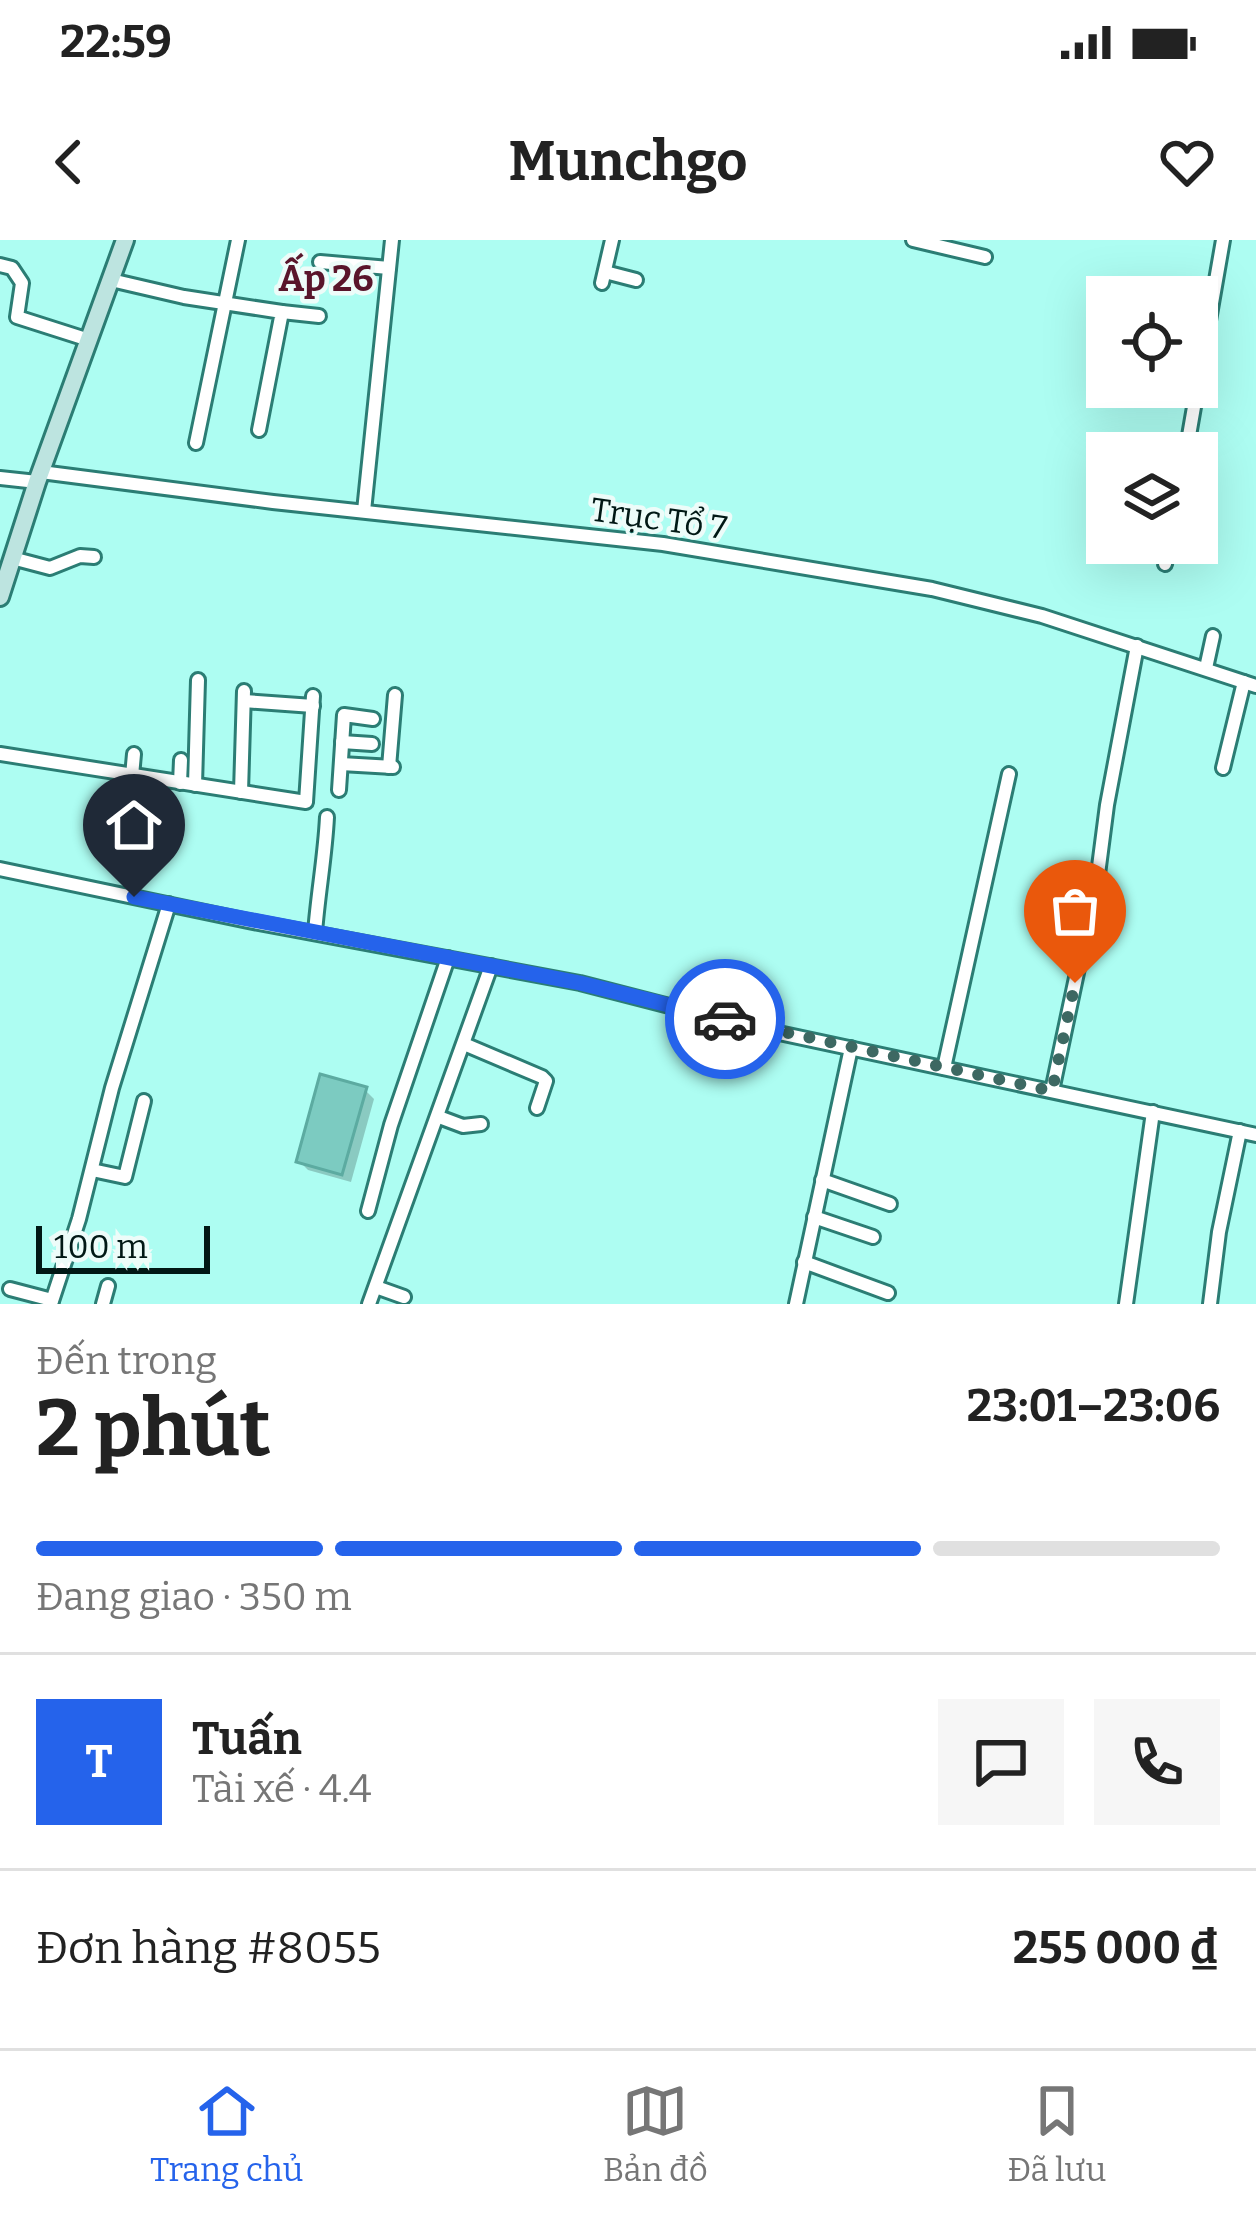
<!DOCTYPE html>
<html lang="vi">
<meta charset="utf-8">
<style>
:root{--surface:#fff;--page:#f6f6f6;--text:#222;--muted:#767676;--line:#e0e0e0;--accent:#2563eb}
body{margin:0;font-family:Bitter,serif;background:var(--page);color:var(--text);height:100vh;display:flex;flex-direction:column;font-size:45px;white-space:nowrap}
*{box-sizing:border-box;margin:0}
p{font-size:39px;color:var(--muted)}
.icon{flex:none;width:66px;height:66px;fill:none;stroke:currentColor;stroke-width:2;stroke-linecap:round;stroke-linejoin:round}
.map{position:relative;height:1064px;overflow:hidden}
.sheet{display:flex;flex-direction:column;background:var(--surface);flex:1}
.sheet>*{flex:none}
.buttons{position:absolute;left:1086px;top:36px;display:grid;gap:24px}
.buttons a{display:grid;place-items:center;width:132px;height:132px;border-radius:0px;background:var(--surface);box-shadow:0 12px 48px #0002;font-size:60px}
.scale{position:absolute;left:36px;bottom:30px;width:174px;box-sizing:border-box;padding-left:12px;border:6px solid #011815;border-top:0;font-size:33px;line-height:42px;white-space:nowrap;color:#011815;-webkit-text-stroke:9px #edfcf9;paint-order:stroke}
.pin{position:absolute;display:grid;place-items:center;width:102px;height:102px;color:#fff;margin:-123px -51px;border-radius:50% 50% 50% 0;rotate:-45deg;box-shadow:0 0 12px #0007}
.pin .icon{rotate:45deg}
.courier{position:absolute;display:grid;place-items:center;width:120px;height:120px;margin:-60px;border:9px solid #2563eb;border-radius:50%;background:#fff;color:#222;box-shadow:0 3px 15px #0007}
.head em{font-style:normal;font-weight:700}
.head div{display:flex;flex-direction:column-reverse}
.head{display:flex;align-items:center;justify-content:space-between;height:204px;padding:0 36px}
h1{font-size:78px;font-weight:700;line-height:90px}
.bar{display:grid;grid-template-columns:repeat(4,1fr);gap:18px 12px;align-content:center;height:144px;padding:0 36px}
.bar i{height:15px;border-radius:9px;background:var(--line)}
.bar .current{background:var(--accent)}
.bar p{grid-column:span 4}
.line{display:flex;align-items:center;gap:30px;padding:0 36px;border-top:3px solid var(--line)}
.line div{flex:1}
.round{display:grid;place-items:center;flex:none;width:126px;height:126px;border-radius:0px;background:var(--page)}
.status{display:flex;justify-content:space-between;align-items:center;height:84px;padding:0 60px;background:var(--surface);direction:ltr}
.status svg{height:33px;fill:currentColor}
header{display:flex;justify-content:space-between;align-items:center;height:156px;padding:0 36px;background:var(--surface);font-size:54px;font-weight:700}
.tabs{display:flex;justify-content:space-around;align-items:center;height:168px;border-top:3px solid var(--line);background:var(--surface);font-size:33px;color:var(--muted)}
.tabs a{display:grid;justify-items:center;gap:6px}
.tabs .current{color:var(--accent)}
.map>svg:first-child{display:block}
.shadow{fill:#0003}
.building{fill:#7ccbc1;stroke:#5caba1;stroke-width:3}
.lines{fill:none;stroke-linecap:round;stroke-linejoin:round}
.street-casing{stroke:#2b7d74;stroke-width:18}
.secondary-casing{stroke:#2b7d74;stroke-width:22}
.street{stroke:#fff;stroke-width:12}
.secondary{stroke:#bde4e0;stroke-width:16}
.done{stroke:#3d6862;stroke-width:12;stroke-dasharray:0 21.6}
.route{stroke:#2563eb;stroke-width:15}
.labels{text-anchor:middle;stroke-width:9;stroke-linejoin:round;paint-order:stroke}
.street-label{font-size:33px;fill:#011815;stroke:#edfcf9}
.neighbourhood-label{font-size:36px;font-weight:bold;fill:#59152b;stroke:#edfcf9}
</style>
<div class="status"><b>22:59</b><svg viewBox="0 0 49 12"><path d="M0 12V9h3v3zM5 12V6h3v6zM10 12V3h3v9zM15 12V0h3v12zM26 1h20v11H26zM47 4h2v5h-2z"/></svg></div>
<header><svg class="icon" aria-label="back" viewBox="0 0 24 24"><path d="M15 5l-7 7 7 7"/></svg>Munchgo<svg class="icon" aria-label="heart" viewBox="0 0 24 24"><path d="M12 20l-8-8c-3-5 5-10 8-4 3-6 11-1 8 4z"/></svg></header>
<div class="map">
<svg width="1256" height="1064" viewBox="0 0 1256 1064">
<rect width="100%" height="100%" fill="#adfdf2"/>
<!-- shadow -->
<polygon class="shadow" points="365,850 374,859 351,942 308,930 299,921"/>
<!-- building -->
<polygon class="building" points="320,834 367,847 342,935 296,922"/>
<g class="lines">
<!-- street casing -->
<g class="street-casing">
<g id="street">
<polyline points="913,0 985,17"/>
<polyline points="320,22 389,28"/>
<polyline points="0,25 12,28 22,43 17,77 89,100"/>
<polyline points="605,32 636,40"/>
<polyline points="111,40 184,57 282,72 259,190"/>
<polyline points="602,43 612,0"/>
<polyline points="282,72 319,76"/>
<polyline points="196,203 238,0"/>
<polyline points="1186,213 1223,0"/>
<polyline points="41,232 273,262 663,304 932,349 1042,376 1256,446"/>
<polyline points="0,238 37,242"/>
<polyline points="364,271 392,0"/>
<polyline points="12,318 50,328 80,316 94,317"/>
<polyline points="1165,324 1169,303"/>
<polyline points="1206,428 1213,396"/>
<polyline points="244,461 313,466"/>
<polyline points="342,502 372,504"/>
<polyline points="0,514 306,562 313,456"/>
<polyline points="341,524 393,527"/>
<polyline points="389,527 395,455"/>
<polyline points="1223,528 1244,442"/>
<polyline points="132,536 134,514"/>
<polyline points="180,543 181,520"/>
<polyline points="195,545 198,440"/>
<polyline points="339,550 344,475 373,479"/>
<polyline points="241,552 244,451"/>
<polyline points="0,629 248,681 580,743 751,787 1256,895"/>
<polyline points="1097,642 1107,565 1137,406"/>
<path d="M315,693C318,653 325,617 327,577"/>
<polyline points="464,804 542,837 546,841 537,868"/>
<polyline points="944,828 1009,534"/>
<polyline points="1052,851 1081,714"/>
<polyline points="439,877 463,886 481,884"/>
<polyline points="92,930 125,937 144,861"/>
<polyline points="822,940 890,964"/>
<polyline points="368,971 391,885 448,718"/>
<polyline points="814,977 873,997"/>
<polyline points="804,1022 888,1053"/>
<polyline points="376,1047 404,1057"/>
<polyline points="10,1049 52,1060"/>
<polyline points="51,1064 79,979 112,848 169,664"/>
<polyline points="103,1064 108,1046"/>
<polyline points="369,1064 491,726"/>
<polyline points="796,1064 851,808"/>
<polyline points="1126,1064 1153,872"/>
<polyline points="1210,1064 1219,992 1240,891"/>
</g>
</g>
<!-- secondary casing -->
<g class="secondary-casing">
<polyline id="secondary" points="0,357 37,242 125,0"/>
</g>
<!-- street -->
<use href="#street" class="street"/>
<!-- secondary -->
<use href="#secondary" class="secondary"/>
</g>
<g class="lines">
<!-- done -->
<polyline class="done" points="725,779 1052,851 1075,743"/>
<!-- route -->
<polyline class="route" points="134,657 580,743 725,779"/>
</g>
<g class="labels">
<!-- street labels -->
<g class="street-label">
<text transform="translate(659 278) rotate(8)" y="12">Trục Tổ 7</text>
</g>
<!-- neighbourhood labels -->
<g class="neighbourhood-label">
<text x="326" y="51">Ấp 26</text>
</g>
</g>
</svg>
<div class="buttons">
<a><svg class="icon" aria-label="locate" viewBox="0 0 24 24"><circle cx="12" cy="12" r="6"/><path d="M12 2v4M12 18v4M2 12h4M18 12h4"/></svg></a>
<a><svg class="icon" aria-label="layers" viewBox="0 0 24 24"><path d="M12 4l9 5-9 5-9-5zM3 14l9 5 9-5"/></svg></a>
</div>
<div class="scale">100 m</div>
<div class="pin" style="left:1075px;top:743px;background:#ea580c"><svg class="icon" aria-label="bag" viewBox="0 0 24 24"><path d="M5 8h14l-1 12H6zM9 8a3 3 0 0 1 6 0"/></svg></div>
<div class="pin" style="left:134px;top:657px;background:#1f2937"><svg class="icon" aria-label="home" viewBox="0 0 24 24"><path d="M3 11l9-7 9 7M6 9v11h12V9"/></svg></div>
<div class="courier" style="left:725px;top:779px"><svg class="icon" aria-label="car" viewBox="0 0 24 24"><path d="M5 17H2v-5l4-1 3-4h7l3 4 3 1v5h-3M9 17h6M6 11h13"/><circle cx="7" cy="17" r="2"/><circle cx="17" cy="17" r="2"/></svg></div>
</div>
<section class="sheet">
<div class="head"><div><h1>2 phút</h1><p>Đến trong</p></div><em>23:01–23:06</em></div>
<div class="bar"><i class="current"></i><i class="current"></i><i class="current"></i><i></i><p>Đang giao · 350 m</p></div>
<div class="line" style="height:216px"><b class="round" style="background:var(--accent);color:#fff">T</b><div><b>Tuấn</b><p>Tài xế · 4.4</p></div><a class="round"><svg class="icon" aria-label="chat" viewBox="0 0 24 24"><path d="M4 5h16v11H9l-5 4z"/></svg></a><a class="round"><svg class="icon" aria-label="phone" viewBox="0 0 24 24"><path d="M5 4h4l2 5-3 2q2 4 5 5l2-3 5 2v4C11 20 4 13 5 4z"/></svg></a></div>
<div class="line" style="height:156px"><div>Đơn hàng #8055</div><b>255 000 ₫</b></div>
</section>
<nav class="tabs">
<a class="current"><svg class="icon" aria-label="home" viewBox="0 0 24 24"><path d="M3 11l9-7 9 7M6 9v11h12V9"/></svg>Trang chủ</a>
<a><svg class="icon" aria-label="map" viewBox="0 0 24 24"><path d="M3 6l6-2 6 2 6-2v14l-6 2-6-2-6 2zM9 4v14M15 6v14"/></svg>Bản đồ</a>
<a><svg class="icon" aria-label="saved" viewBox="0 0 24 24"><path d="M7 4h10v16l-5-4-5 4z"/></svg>Đã lưu</a>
</nav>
